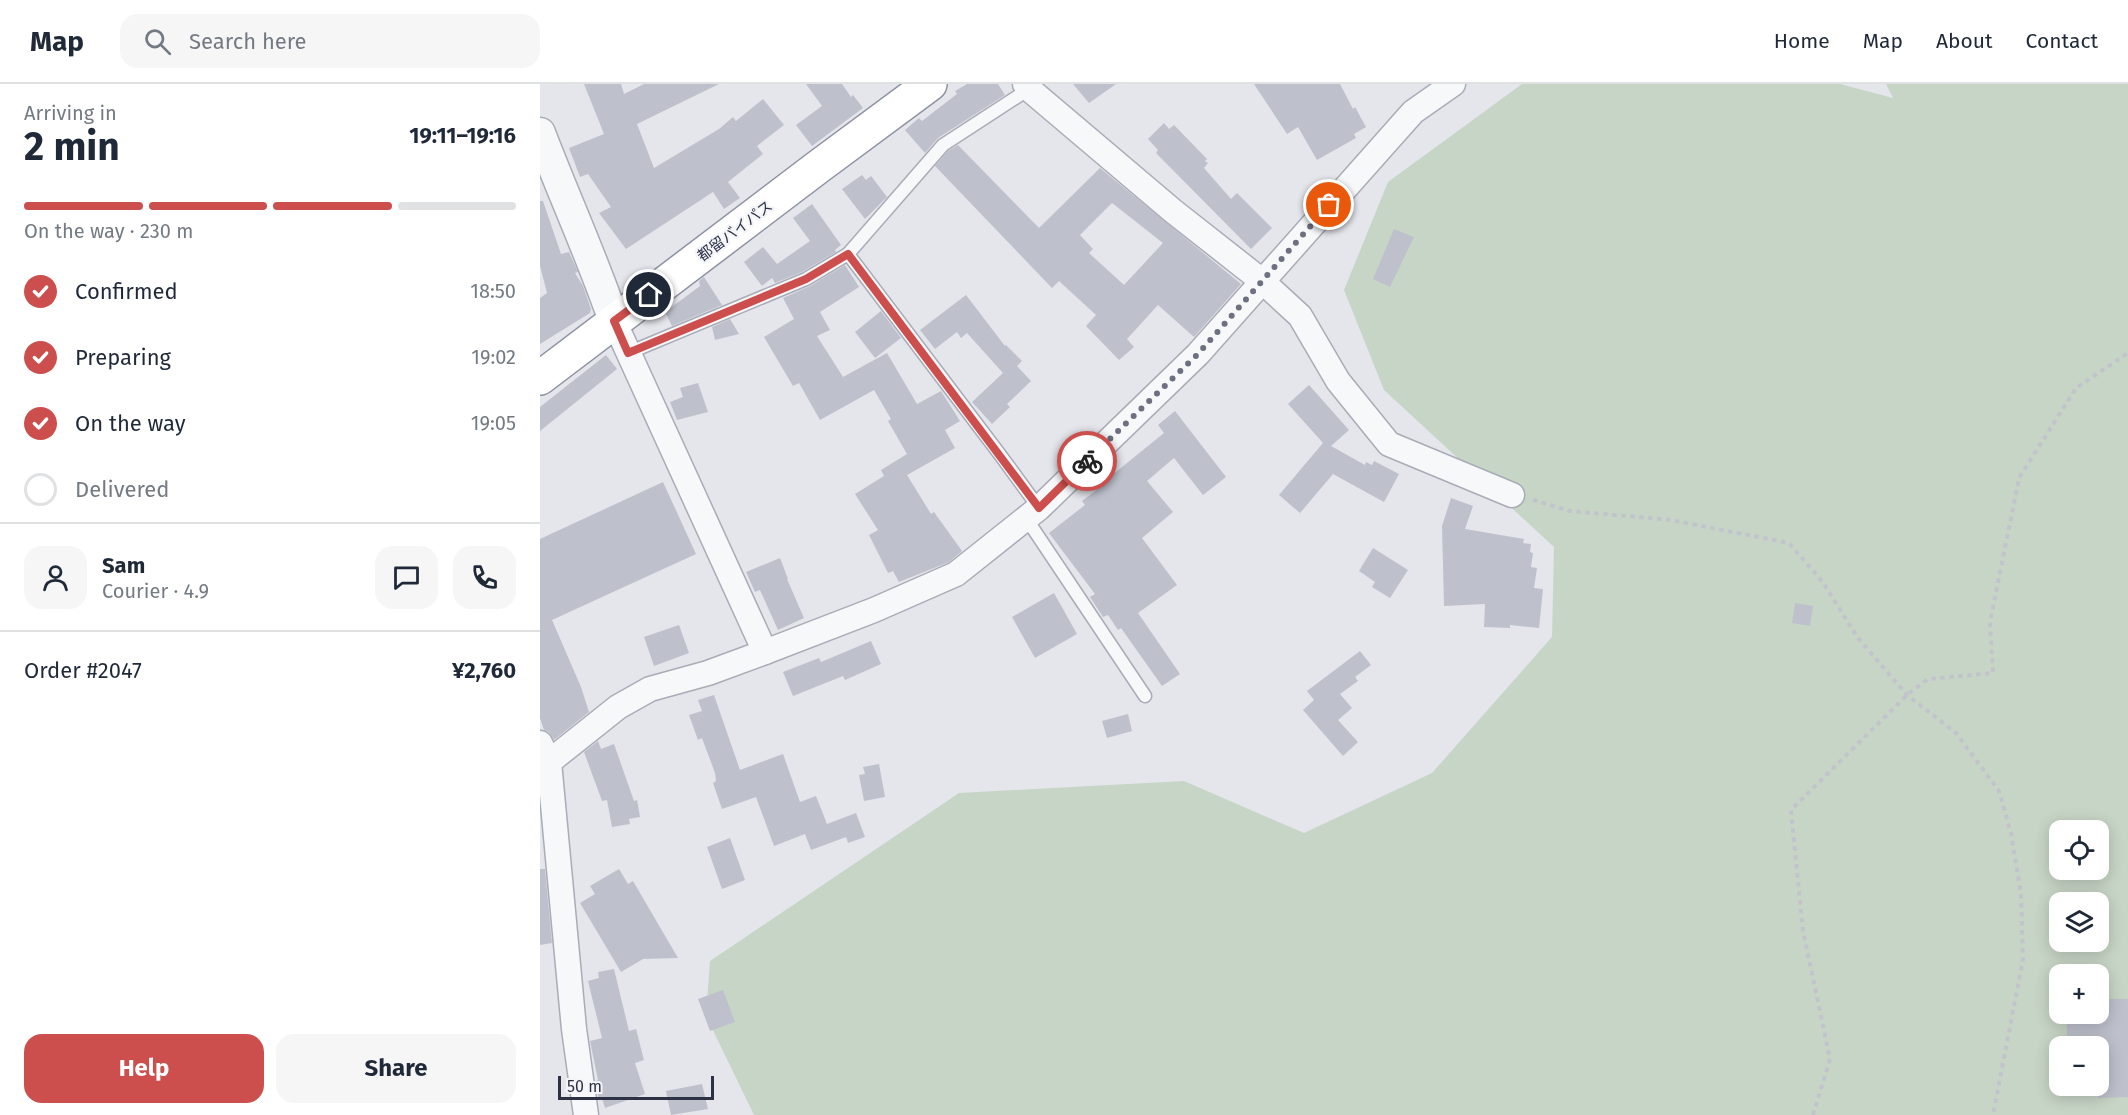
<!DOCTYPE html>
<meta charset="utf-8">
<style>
:root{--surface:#fff;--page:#f6f6f7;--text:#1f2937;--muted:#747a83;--line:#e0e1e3;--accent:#cc4f4d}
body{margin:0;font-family:"Fira Sans","Noto Sans JP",sans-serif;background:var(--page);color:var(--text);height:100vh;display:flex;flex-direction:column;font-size:22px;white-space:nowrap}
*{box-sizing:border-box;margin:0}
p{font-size:20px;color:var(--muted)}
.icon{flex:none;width:33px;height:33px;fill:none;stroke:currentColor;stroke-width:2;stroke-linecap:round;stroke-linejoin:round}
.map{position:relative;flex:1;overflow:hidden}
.side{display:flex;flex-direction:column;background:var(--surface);width:540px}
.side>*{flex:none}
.fabs{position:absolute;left:1509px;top:736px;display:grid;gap:12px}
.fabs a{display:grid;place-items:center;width:60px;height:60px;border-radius:12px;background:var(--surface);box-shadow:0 3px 15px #0003;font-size:30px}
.scale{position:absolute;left:18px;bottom:15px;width:156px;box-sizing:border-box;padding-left:6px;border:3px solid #2c3144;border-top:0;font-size:16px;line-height:21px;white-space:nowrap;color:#2c3144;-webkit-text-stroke:4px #f4f5f9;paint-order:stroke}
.pin{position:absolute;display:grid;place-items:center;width:51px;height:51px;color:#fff;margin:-26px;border:3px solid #fff;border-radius:50%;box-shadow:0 2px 6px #0007}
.courier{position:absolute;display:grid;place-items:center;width:60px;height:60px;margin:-30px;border:4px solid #cc4f4d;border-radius:50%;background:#fff;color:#222;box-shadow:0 2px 8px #0007}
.summary em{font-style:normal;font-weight:700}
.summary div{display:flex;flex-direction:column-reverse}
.summary{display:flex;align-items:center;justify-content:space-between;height:102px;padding:0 24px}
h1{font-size:39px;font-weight:700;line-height:45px}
.bar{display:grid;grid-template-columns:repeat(4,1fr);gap:9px 6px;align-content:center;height:72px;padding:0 24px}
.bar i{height:8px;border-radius:4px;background:var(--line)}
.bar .active{background:var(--accent)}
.bar p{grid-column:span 4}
.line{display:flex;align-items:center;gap:15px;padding:0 24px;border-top:2px solid var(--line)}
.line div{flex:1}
.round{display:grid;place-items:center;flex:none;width:63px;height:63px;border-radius:18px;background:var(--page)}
ol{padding:0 24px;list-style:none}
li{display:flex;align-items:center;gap:18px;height:66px}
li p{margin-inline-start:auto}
li .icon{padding:6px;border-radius:50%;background:var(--accent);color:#fff;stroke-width:4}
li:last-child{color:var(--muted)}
li i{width:33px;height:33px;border:3px solid var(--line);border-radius:50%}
.cta{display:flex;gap:12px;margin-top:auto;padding:12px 24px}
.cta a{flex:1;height:69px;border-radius:18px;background:var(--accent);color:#fff;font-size:24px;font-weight:700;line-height:69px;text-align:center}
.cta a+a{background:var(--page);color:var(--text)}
header{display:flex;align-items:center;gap:36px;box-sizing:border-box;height:84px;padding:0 30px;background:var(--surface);border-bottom:2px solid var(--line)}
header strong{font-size:28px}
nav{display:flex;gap:33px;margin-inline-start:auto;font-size:21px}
.search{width:420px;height:54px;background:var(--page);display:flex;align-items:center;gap:15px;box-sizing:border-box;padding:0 21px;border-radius:18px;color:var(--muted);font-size:22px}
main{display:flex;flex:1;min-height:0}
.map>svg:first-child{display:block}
.green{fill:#c7d5c6;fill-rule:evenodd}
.building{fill:#bec1cc;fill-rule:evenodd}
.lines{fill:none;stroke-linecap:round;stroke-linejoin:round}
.service-casing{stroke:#a9acb6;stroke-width:15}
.minor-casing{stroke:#a9acb6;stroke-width:27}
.tertiary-casing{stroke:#a9acb6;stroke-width:33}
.trunk-casing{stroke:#8c91a2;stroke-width:36}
.path{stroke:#c2c4cb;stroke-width:4;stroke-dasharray:4.5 4.5;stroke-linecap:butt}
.service{stroke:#f7f8fa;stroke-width:12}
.minor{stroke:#f7f8fa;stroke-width:24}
.tertiary{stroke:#f7f8fa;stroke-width:30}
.trunk{stroke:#fff;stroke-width:33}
.done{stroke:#6c707f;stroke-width:6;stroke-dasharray:0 10.8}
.route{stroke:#cc4f4d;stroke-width:8}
.labels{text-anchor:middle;stroke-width:4.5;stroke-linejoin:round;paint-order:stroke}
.street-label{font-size:15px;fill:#2c3144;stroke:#f4f5f9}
</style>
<header>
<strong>Map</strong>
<div class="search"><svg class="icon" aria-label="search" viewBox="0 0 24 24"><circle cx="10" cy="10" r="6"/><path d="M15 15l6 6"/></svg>Search here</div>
<nav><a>Home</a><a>Map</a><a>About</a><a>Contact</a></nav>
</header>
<main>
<section class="side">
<div class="summary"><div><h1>2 min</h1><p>Arriving in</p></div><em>19:11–19:16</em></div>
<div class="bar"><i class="active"></i><i class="active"></i><i class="active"></i><i></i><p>On the way · 230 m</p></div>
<ol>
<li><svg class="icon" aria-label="check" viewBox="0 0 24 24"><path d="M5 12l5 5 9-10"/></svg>Confirmed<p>18:50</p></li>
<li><svg class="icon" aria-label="check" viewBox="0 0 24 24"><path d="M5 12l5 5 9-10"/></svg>Preparing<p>19:02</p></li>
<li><svg class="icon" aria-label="check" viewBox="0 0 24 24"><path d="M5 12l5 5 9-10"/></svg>On the way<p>19:05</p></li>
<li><i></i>Delivered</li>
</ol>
<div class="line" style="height:108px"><a class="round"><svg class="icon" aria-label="person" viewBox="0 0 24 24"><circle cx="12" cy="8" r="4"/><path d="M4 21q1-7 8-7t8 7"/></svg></a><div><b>Sam</b><p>Courier · 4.9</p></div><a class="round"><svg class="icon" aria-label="chat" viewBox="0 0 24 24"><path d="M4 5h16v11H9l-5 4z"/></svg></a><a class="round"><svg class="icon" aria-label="phone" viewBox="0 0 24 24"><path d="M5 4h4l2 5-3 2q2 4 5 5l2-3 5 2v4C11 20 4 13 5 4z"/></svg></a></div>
<div class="line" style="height:78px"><div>Order #2047</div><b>¥2,760</b></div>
<div class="cta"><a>Help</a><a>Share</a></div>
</section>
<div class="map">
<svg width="1588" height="1031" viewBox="0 0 1588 1031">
<rect width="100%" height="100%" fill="#e4e6ec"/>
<!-- green -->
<path class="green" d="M982,0H1300L1353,14L1346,0H1588V1031H214L166,932L170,877L419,709L644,697L764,749L892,689L1012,553L1014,463L844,306L804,206L848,98ZM1520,747H1558V786H1520ZM1520,819H1558V858H1520ZM1520,891H1558V930H1520ZM1520,963H1558V1002H1520Z"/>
<!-- building -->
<g class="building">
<polygon points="44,0 81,0 84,10 104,0 179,0 97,40 114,84 179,45 193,33 196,37 223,15 244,41 217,62 223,70 188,98 200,114 184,125 173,108 86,165 59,129 71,123 48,90 40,93 29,64 64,50"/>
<polygon points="266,0 302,0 311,13 313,11 323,24 272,62 256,41 282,22"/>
<polygon points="427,0 458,0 465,11 398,54 385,69 365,46 379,34 382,37 417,10 415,7"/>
<polygon points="533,0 576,0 549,19"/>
<polygon points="714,0 800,0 813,25 815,23 826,43 814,50 816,54 777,76 758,43 747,50"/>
<polygon points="624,39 629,45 634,41 667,75 665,77 668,79 664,84 691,115 697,109 732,144 711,165 616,69 618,66 608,55"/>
<path d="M418,61L499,144L560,84L701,200L654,253L618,221L587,255L594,263L579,276L546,242L556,231L519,197L512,204L395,82L408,67ZM572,119L623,159L584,201L549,169L553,165L540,151Z"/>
<polygon points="322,91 326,96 331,92 347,113 325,135 302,105"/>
<polygon points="0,117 3,117 21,170 29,168 38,188 35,189 43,202 51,225 50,229 0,260 0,214 7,209 0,182"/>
<polygon points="272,120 301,161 295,166 296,168 262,188 235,199 232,194 222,202 204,178 223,163 237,180 270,157 253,134"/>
<polygon points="854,145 874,153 850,203 833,195"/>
<polygon points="305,181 319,203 280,228 290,246 277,252 303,293 347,269 377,320 401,307 420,337 405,346 415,364 367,391 391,430 394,428 422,467 409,478 359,498 353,487 348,489 329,451 338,446 315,410 344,392 341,386 367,370 348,337 351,335 334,306 280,336 259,299 253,302 224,253 254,235 243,214 270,202"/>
<polygon points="164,193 182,221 132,242 125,228 160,202 159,197"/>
<polygon points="426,211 465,262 466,261 482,277 477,282 491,297 467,320 470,323 452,340 432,318 463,289 427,249 421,254 417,248 395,265 380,246"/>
<polygon points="341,227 361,254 335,274 315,248"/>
<polygon points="190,235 199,250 175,256 172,243"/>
<polygon points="66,271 77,285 0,347 0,323"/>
<polygon points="158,299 168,328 137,336 130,318 143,313 140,304"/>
<polygon points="769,301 809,346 791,362 825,381 826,378 832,381 834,377 859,390 844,418 793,390 760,429 739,411 783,359 748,320"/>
<polygon points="635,327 686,393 663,411 634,374 607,397 633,428 602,454 637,501 598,529 640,590 622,602 581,544 578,546 568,531 563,533 550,513 555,510 509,449 545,421 542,417 567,398 566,396 624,349 618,341"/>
<polygon points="123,398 156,470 12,536 41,603 49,628 14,656 9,648 4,646 0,634 0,455"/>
<polygon points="911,414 933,422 925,445 984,455 983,459 991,460 990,468 993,469 991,483 997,484 994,504 1003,505 999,544 970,541 970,544 944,543 945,520 904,522 902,442"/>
<polygon points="833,464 868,486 850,514 832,503 835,498 819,487"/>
<polygon points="240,474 248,495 247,495 264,534 238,546 220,506 215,508 206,488"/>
<polygon points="514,509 537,550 495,574 472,533"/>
<polygon points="1255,519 1273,522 1270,542 1252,539"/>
<polygon points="139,541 149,569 114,582 104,553"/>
<polygon points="331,557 341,580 305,596 303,592 253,612 243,588 279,574 281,578"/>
<polygon points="820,567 831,581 815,593 818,597 800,610 812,624 798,636 818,658 803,672 763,626 774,616 767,607"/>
<polygon points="174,611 200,686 243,670 260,718 276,712 287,740 316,729 325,753 308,759 306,753 271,766 265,750 234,762 216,713 182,725 173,699 176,697 175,689 162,654 158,656 149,631 162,627 158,616"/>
<polygon points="588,630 592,647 567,654 562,637"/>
<polygon points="58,657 61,665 74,660 94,717 97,716 100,733 89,735 90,740 72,743 67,716 62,717 44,668"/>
<polygon points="339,680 345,713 324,717 319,691 325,690 323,683"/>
<polygon points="190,754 205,796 182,805 167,763"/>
<polygon points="0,785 5,785 12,859 0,861"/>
<polygon points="79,785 88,800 93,797 138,874 103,875 81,888 40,819 55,810 50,802"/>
<polygon points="74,885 89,947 96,945 104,976 95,979 105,1010 65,1024 62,1014 58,1013 56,997 58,996 50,957 62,954 48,897 59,894 58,888"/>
<polygon points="183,906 195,938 170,947 158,915"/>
<polygon points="1558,915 1588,915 1588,1013 1558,1014 1558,963 1527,963 1527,930 1558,930"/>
<polygon points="162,1000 168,1025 131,1031 126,1007"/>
</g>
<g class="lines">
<!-- service casing -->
<g class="service-casing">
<g id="service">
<polyline points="308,170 461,372 499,424"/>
<polyline points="88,269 266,195 308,170 403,61 489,5"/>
<polyline points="486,434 605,612"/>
</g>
</g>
<!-- minor casing -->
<g class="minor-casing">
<g id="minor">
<polyline points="485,0 489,5 633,127 722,197 760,232 798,297 849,360 972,411"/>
<polyline points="74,237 225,568"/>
<polyline points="0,659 9,678 34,945 46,1031"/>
<polyline points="0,688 9,678 78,623 110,605 168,589 225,568 334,526 416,490 499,424 658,270 873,28 913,0"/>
</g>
</g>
<!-- tertiary casing -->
<g class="tertiary-casing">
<path id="tertiary" d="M0,49C24,112 52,173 74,237"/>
</g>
<!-- trunk casing -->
<g class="trunk-casing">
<polyline id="trunk" points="0,294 278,83 390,0"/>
</g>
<!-- path -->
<g class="path">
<polyline points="993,416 1030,427 1131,436 1249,459 1282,497 1318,554 1367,611 1416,649 1459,707 1471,749 1481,810 1483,875 1453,1031"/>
<polyline points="1273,1031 1290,975 1263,847 1251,726 1367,611 1388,595 1453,589 1450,538 1479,394 1536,304 1588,269"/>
</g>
<!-- service -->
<use href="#service" class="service"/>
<!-- minor -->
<use href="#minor" class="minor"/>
<!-- tertiary -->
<use href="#tertiary" class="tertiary"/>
<!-- trunk -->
<use href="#trunk" class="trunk"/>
</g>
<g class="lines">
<!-- done -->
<polyline class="done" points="547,377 658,270 789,121"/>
<!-- route -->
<polyline class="route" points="109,211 74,237 88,269 266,195 308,170 499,424 547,377"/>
</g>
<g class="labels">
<!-- street labels -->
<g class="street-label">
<text transform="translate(195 147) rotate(-37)" y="5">都留バイパス</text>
</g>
</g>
</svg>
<div class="fabs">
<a><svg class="icon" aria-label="locate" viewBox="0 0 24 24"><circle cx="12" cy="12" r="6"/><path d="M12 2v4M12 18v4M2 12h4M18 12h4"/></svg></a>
<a><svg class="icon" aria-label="layers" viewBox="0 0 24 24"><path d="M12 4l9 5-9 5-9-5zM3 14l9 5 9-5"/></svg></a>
<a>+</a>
<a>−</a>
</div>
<div class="scale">50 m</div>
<div class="pin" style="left:789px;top:121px;background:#ea580c"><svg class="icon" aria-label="bag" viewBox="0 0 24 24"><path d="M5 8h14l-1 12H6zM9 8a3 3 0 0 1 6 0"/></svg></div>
<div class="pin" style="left:109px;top:211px;background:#1f2937"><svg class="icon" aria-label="home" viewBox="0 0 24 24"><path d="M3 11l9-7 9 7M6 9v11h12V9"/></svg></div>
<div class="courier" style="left:547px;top:377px"><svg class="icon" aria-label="bike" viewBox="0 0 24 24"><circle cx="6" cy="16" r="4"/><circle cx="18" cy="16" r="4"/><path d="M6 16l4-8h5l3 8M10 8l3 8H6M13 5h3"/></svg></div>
</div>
</main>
